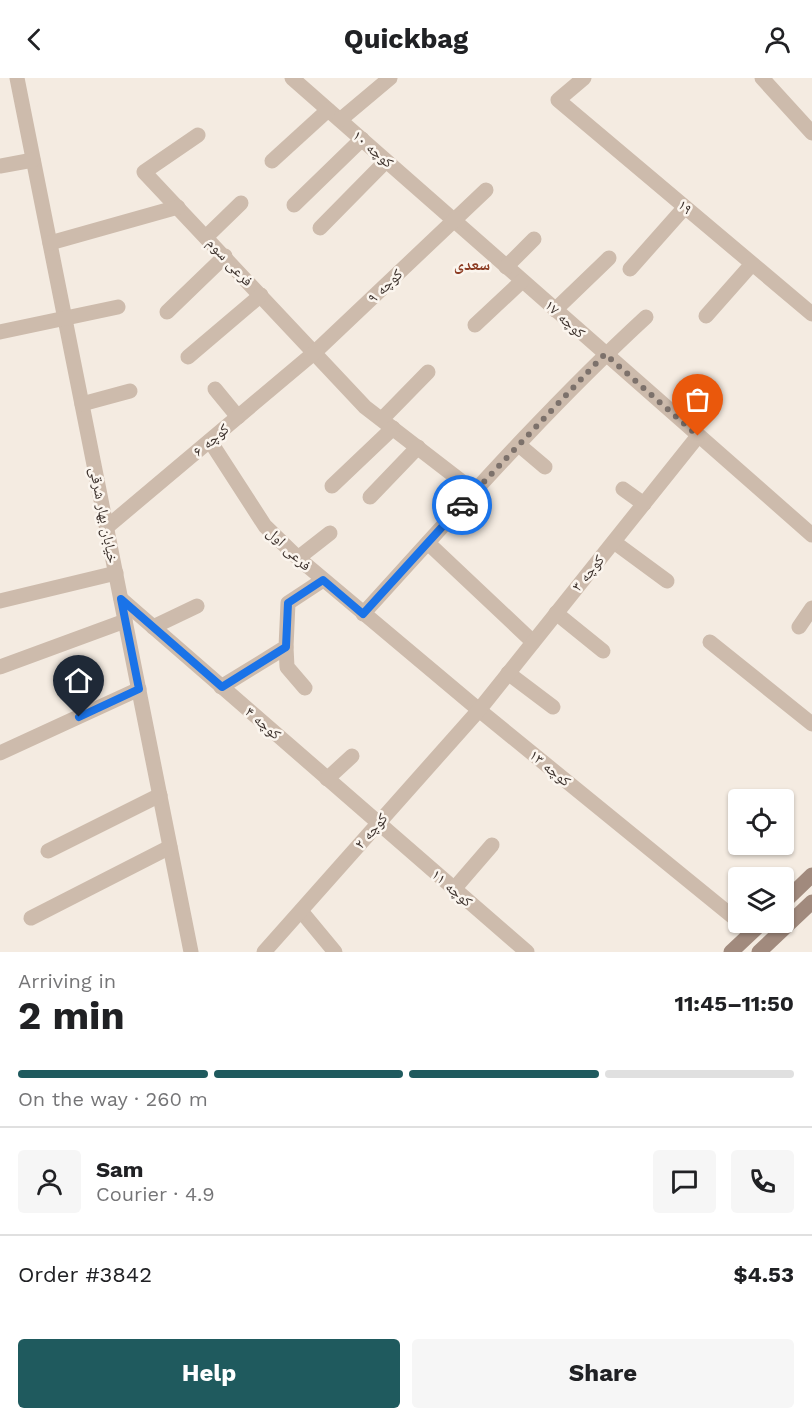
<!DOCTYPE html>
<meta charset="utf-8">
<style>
:root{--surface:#fff;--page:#f6f6f6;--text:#202124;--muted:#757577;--line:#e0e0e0;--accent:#1f5a5e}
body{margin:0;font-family:"Work Sans","Noto Naskh Arabic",sans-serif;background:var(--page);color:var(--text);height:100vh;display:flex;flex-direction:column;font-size:22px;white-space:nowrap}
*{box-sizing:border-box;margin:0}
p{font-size:20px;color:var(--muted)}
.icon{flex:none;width:33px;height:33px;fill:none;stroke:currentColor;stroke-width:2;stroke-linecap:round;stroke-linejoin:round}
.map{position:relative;height:874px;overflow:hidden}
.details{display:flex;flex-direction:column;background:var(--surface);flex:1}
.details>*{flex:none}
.tools{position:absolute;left:728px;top:711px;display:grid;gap:12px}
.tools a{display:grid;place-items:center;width:66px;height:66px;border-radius:6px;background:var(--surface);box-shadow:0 2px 4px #0004;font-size:30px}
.pin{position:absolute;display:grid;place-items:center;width:51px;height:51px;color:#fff;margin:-62px -26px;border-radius:50% 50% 50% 0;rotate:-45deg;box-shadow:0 0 6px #0007}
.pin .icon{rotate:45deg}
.courier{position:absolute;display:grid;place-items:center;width:60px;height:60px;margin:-30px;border:4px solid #1a73e8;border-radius:50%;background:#fff;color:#222;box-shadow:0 2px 8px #0007}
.headline em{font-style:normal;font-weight:700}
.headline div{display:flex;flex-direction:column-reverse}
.headline{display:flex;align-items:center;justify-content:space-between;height:102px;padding:0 18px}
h1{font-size:39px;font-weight:700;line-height:45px}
.bar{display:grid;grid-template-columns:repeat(4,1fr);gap:9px 6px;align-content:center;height:72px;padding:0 18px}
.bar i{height:8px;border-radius:4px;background:var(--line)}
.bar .current{background:var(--accent)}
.bar p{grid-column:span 4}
.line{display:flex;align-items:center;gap:15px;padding:0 18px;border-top:2px solid var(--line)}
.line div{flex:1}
.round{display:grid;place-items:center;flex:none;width:63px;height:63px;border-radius:6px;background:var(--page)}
.cta{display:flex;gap:12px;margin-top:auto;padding:12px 18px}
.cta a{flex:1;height:69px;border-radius:6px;background:var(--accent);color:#fff;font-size:24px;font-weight:700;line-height:69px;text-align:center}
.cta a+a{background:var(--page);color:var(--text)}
header{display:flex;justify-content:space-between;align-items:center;height:78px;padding:0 18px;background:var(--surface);font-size:27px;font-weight:700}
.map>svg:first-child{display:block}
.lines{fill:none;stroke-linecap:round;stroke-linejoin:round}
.street{stroke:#cdbbac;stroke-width:15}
.secondary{stroke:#a18a7d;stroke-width:15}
.done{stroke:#7c716b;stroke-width:6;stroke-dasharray:0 10.8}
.route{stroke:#1a73e8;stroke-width:8}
.labels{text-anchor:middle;stroke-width:5;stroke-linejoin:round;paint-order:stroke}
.street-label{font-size:15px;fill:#3b302b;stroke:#fbf5ee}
.neighbourhood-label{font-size:16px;font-weight:bold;fill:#8c3b22;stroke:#fbf5ee}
</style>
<header><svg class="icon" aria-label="back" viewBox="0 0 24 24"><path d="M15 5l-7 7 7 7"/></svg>Quickbag<svg class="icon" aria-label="person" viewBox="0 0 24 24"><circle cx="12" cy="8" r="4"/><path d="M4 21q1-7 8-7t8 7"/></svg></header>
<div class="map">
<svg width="812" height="874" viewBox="0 0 812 874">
<rect width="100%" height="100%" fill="#f4ebe1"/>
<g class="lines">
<!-- street -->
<g class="street">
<polyline points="17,0 191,874"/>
<polyline points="292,0 812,457"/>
<polyline points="584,0 558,22 812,236"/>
<polyline points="762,0 812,55"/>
<polyline points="340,42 390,0"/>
<polyline points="198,57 144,94 365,329 474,413"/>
<polyline points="272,83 328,32"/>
<polyline points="0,88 33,82"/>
<polyline points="294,127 362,61"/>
<polyline points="320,150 386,83"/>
<polyline points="206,159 241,125"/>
<polyline points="50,165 178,129"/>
<polyline points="506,189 534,161"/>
<polyline points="630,191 685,129"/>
<polyline points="555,232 609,180"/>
<polyline points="167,234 225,178"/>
<polyline points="706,238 752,186"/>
<polyline points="475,247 522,203"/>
<polyline points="0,254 118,229"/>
<polyline points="188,279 261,217"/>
<polyline points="215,311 238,339"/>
<polyline points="82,326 130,313"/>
<polyline points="382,341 428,294"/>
<polyline points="210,363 265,448 298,480 479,632 738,843"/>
<polyline points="519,367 545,389"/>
<polyline points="332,408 393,350"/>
<polyline points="623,411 644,426"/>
<polyline points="370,419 418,369"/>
<polyline points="107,449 315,274 486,112"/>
<polyline points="614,464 667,503"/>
<polyline points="428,465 533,564"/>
<polyline points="298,480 330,455"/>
<polyline points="121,521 527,874"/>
<polyline points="0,523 116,495"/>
<polyline points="556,535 603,573"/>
<path d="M363,536C455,435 546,331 646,239"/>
<polyline points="153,549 197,528"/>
<polyline points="799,549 812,530"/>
<polyline points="710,564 812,646"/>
<polyline points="286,569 287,589 305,610"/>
<polyline points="0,589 125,543"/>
<polyline points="508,595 553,629"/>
<polyline points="221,609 286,569 288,525 323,502"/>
<polyline points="0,675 139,611"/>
<polyline points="327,701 352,678"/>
<polyline points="48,773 160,717"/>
<polyline points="454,811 492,767"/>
<polyline points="301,833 335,874"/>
<polyline points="31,840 170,769"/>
<polyline points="264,874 479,632 698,358"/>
</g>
<!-- secondary -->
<g class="secondary">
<polyline points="783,825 812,797"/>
<polyline points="731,874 763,844"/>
<polyline points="759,874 812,824"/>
</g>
</g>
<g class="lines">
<!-- done -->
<polyline class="done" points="462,427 605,276 698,358"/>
<!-- route -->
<polyline class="route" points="79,639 139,611 121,521 222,609 286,569 288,525 323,502 363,536 462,427"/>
</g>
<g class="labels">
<!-- street labels -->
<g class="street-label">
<text transform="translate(373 71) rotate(41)" y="5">کوچه ۱۰</text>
<text transform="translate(685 129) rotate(40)" y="5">۱۹</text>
<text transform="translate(230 184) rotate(47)" y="5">فرعی سوم</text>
<text transform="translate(385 208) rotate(-44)" y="5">کوچه ۹</text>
<text transform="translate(565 241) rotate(42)" y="5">کوچه ۱۷</text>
<text transform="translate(211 362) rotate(-40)" y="5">کوچه ۶</text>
<text transform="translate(104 437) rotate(79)" y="5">خیابان بهار شرقی</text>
<text transform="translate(289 471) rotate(44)" y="5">فرعی اول</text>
<text transform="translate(588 495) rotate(-51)" y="5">کوچه ۳</text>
<text transform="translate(263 645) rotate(41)" y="5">کوچه ۴</text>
<text transform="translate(550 690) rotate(39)" y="5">کوچه ۱۳</text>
<text transform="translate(371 753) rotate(-49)" y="5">کوچه ۲</text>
<text transform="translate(452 810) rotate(41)" y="5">کوچه ۱۱</text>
</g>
<!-- neighbourhood labels -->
<g class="neighbourhood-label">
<text x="472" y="192">سعدی</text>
</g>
</g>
</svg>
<div class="tools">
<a><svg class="icon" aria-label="locate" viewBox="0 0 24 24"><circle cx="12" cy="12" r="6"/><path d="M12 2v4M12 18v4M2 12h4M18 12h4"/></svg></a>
<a><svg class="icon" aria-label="layers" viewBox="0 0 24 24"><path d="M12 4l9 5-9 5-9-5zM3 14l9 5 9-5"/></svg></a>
</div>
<div class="pin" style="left:698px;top:358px;background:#ea580c"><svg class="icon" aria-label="bag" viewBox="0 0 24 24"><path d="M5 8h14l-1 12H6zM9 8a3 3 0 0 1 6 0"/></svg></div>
<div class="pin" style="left:79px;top:639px;background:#1f2937"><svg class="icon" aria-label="home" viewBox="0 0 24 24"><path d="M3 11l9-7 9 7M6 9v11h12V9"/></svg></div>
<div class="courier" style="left:462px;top:427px"><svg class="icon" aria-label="car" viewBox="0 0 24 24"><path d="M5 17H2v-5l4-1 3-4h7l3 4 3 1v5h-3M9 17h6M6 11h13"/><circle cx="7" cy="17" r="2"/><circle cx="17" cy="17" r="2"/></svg></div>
</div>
<section class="details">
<div class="headline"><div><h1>2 min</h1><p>Arriving in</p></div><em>11:45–11:50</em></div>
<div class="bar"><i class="current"></i><i class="current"></i><i class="current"></i><i></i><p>On the way · 260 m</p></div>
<div class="line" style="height:108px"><a class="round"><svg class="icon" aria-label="person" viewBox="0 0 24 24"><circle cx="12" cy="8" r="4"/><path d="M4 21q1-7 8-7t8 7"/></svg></a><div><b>Sam</b><p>Courier · 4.9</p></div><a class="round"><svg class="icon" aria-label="chat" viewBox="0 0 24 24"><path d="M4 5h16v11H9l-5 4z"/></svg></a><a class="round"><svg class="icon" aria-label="phone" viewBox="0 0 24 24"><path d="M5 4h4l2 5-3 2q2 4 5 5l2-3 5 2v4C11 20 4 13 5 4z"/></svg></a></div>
<div class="line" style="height:78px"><div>Order #3842</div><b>$4.53</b></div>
<div class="cta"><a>Help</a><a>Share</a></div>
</section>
